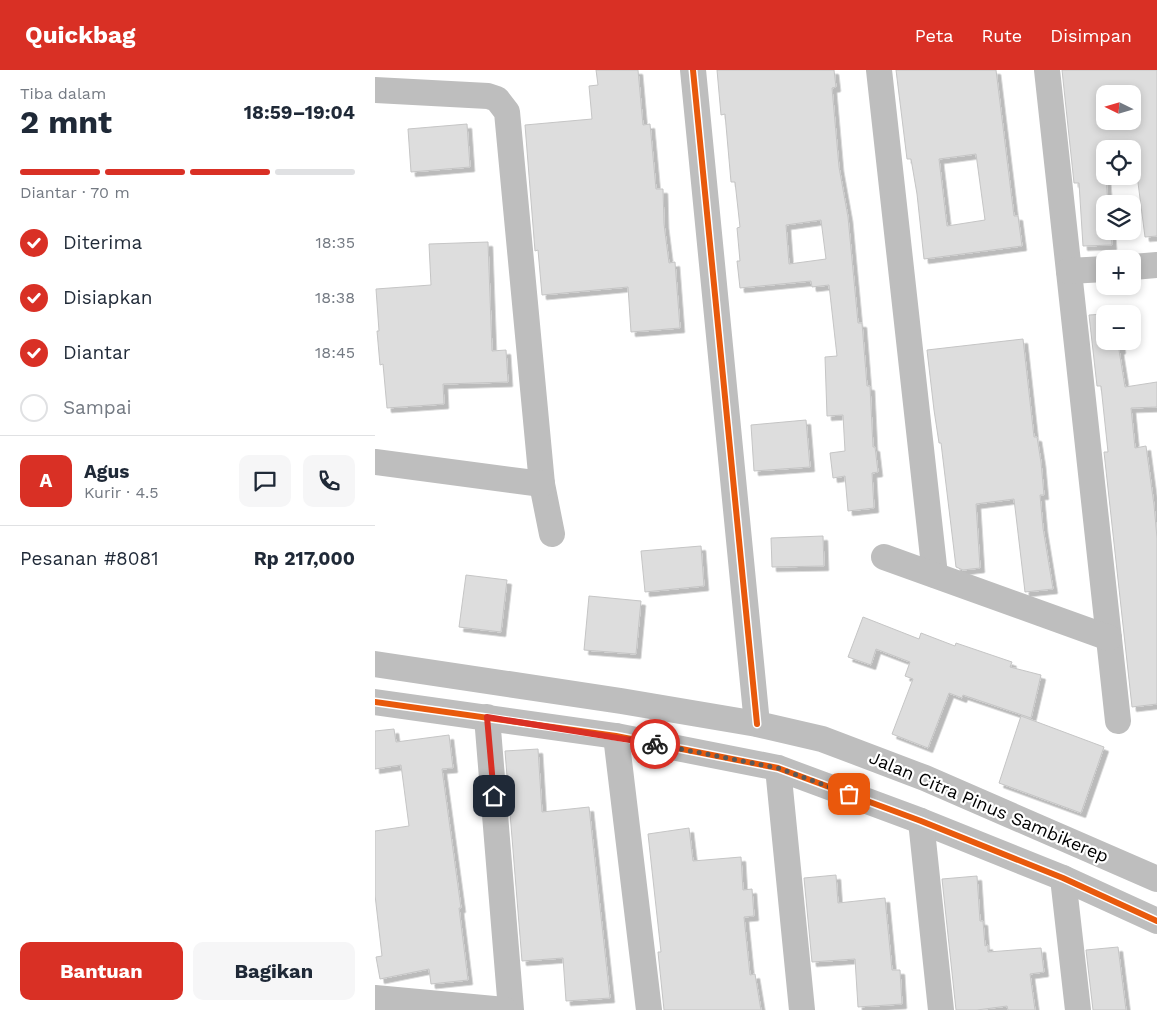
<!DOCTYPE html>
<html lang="id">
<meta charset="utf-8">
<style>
:root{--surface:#fff;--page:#f6f6f7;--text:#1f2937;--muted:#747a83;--line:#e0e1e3;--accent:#d93025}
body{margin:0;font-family:"Work Sans",sans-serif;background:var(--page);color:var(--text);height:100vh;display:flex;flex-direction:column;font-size:19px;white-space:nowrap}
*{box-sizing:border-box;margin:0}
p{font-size:16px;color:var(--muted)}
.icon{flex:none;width:28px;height:28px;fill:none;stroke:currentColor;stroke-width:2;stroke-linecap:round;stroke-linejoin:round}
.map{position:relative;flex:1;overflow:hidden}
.panel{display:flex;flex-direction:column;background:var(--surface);width:375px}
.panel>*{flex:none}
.needle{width:32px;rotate:275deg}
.fabs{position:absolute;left:721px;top:15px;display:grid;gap:10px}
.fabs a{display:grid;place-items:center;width:45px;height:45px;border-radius:10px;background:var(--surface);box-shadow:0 2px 8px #0003;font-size:25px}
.pin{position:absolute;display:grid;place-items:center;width:42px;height:42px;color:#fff;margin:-21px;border-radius:10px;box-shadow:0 2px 8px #0006}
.courier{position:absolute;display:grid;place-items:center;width:50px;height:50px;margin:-25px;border:4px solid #d93025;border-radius:50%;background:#fff;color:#222;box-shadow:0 1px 6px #0007}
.summary em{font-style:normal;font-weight:700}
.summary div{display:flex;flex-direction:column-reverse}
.summary{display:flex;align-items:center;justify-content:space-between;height:85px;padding:0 20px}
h1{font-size:32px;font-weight:700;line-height:38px}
.bar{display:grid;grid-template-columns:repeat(4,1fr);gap:8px 5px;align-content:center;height:60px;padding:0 20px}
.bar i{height:6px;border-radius:4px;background:var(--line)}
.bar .on{background:var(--accent)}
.bar p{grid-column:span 4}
.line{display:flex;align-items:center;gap:12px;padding:0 20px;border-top:1px solid var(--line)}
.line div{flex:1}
.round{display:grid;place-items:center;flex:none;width:52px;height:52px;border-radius:10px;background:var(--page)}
ol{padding:0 20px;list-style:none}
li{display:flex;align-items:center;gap:15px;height:55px}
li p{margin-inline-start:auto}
li .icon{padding:5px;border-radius:50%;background:var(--accent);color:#fff;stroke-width:4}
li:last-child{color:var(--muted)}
li i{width:28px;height:28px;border:2px solid var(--line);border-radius:50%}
.primary-button{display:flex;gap:10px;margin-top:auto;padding:10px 20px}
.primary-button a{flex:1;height:58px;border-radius:10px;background:var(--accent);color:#fff;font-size:20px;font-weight:700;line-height:58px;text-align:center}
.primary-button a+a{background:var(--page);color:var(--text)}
header{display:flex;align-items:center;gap:30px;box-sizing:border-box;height:70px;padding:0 25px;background:var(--accent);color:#fff}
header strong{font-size:24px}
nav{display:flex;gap:28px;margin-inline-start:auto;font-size:18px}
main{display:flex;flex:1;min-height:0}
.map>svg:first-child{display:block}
.building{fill:#ddd;stroke:#c5c5c5;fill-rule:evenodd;filter:url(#shadow)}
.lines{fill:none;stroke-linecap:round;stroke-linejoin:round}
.street{stroke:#bebebe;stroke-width:26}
.cycleway-casing{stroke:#fff;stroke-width:9}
.cycleway{stroke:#e8590c;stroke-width:6}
.done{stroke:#595959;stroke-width:5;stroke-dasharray:0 9}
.route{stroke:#d93025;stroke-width:6}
.labels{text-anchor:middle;stroke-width:4.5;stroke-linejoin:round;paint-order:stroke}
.street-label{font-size:18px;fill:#000;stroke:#fff}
</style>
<header>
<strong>Quickbag</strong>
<nav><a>Peta</a><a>Rute</a><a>Disimpan</a></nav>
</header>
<main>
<section class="panel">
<div class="summary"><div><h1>2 mnt</h1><p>Tiba dalam</p></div><em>18:59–19:04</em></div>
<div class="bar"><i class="on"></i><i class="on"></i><i class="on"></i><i></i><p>Diantar · 70 m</p></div>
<ol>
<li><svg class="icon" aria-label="check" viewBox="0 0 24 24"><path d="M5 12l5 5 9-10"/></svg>Diterima<p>18:35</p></li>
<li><svg class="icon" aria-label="check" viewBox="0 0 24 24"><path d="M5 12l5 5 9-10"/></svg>Disiapkan<p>18:38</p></li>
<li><svg class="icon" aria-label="check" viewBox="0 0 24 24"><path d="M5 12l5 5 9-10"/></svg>Diantar<p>18:45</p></li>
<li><i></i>Sampai</li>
</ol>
<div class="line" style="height:90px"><b class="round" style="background:var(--accent);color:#fff">A</b><div><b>Agus</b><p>Kurir · 4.5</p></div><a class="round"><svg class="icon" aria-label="chat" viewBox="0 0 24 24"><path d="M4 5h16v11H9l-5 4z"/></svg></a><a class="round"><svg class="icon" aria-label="phone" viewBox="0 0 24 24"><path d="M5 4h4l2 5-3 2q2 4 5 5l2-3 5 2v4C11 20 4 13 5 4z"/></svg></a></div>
<div class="line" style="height:65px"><div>Pesanan #8081</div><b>Rp 217,000</b></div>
<div class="primary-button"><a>Bantuan</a><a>Bagikan</a></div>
</section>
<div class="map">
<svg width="782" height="940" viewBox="0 0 782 940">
<defs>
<filter id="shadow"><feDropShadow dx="4.5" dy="4.5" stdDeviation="0" flood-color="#0004"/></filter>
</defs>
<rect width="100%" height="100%" fill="#fff"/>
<!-- building -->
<g class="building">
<polygon points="221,0 263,0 268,55 275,54 281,119 288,119 289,154 294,193 300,192 305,258 256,262 253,217 167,225 163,180 160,181 150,55 217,49 214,16 223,15"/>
<path d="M342,0H459L461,17L457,18L464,97L473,147L483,253H487L492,316H495L498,377H500L503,402L497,403L499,438L473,441L470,406L458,408L455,383L470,381L468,345L452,346L450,287L462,286L454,215L437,217L436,211L365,218L362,191H365L362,158L365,157L360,112H356L350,44L346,45ZM446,150L451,189L414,194L411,155Z"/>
<path d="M521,0H621L639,146H643L647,176L549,189L542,124L536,89H532ZM601,84L610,150L572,156L564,89Z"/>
<path d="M687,0H782V166L770,167L762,105H758V79H730V106H750L731,108L733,134H730V161H736L737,175L708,176L704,113H699ZM730,24H758V51H730Z"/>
<polygon points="92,54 95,97 36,102 33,59"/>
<polygon points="113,172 117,281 131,280 133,312 68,314 69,334 12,338 8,294 5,295 2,261 4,261 1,219 56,215 54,174"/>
<polygon points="730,244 730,271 745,271 746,279 744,280 750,317 782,312 782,337 756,338 760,378 771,376 779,435 782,468 782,634 757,637 729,382 733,382 726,316 722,316 714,245"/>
<polygon points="648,269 659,367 662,367 666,392 669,425 665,425 668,458 678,519 650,522 639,429 601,434 605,498 588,500 581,497 566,373 564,373 559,340 552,280"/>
<polygon points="431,350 435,397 379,401 376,355"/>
<polygon points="448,466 449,496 397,497 396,468"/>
<polygon points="326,476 329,516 270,522 266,481"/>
<polygon points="91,505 132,510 126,562 84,557"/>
<polygon points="214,526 266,531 261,584 209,580"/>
<polygon points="488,547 544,569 546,563 580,576 581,573 637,592 635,597 666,605 656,648 588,625 587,628 574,623 553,678 517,664 538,609 530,606 535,592 501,579 496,595 473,587"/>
<polygon points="646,646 729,677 706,743 624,713"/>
<polygon points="19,659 21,672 74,665 78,698 67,699 86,838 84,838 93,910 56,914 54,899 5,909 1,887 7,886 0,825 0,761 34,756 26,695 0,699 0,661"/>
<polygon points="163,679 167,742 214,737 235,928 191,931 188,888 147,891 130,681"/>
<polygon points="314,758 318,791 366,787 368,820 377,819 379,846 369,847 375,905 380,904 386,940 289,940 283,882 286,882 273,764"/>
<polygon points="461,805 463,833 510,828 517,900 525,900 527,934 483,937 480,889 437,892 429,808"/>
<polygon points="602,806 605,851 608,851 610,876 613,875 613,882 666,878 669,902 655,904 660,940 633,940 632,936 602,940 581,940 567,809"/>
<polygon points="743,877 751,940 718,940 711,880"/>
</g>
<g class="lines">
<!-- street -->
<g class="street">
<polyline points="318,0 382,654"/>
<polyline points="504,0 560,505"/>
<polyline points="672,0 743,651"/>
<polyline points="0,20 113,26 122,29 132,42 167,414 177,464"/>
<polyline points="758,197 782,195"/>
<polyline points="694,201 730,199"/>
<polyline points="0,392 167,414"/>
<polyline points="509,487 734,568"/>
<polyline points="0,594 246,631 382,654 447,669 550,708 782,809"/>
<polyline points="0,632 241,666 403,698 546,751 688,808 782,851"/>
<polyline points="112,647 136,940"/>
<polyline points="241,666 274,940"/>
<polyline points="403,698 427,940"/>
<polyline points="546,751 566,940"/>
<polyline points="688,808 703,940"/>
<polyline points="0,928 130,940"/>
</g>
<!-- cycleway casing -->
<g class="cycleway-casing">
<g id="cycleway">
<polyline points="318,0 382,654"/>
<polyline points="0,632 241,666 403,698 546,751 688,808 782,851"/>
</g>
</g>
<!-- cycleway -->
<use href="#cycleway" class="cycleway"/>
</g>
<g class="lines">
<!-- done -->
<polyline class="done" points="280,674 403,698 474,724"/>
<!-- route -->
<polyline class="route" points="119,726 112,647 280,674"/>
</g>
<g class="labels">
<!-- street labels -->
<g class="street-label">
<text transform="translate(614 737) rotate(23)" y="6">Jalan Citra Pinus Sambikerep</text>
</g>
</g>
</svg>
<div class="fabs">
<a><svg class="needle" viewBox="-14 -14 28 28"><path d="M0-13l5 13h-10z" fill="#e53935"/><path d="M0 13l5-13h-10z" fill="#747a83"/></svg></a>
<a><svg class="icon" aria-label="locate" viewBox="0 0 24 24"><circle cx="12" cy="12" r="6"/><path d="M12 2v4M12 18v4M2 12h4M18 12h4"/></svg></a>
<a><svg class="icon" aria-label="layers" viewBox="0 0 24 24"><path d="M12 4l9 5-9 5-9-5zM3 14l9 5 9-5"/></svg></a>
<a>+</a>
<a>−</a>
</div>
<div class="pin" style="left:474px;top:724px;background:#ea580c"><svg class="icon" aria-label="bag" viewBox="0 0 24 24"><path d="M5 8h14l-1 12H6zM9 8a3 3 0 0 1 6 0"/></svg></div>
<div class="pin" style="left:119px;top:726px;background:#1f2937"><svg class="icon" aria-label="home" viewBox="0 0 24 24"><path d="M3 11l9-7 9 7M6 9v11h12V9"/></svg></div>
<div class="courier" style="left:280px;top:674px"><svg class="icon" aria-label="bike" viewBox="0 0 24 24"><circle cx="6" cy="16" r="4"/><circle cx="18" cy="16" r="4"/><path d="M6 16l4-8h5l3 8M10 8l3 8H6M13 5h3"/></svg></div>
</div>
</main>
